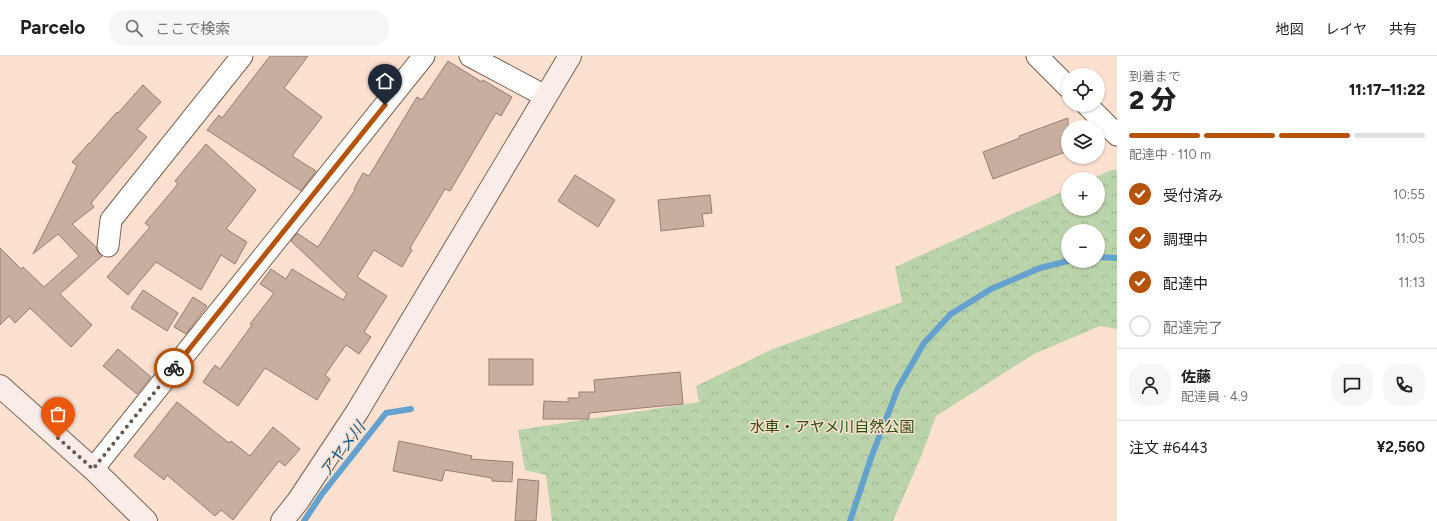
<!DOCTYPE html>
<html lang="ja">
<meta charset="utf-8">
<style>
:root{--surface:#fff;--page:#f6f6f6;--text:#202124;--muted:#757577;--line:#e0e0e0;--accent:#b45309}
body{margin:0;font-family:Figtree,"Noto Sans JP",sans-serif;background:var(--page);color:var(--text);height:100vh;display:flex;flex-direction:column;font-size:15px;white-space:nowrap}
*{box-sizing:border-box;margin:0}
p{font-size:13px;color:var(--muted)}
.icon{flex:none;width:22px;height:22px;fill:none;stroke:currentColor;stroke-width:2;stroke-linecap:round;stroke-linejoin:round}
.map{position:relative;flex:1;overflow:hidden}
.details{display:flex;flex-direction:column;background:var(--surface);width:320px}
.details>*{flex:none}
.fabs{position:absolute;left:1061px;top:12px;display:grid;gap:8px}
.fabs a{display:grid;place-items:center;width:44px;height:44px;border-radius:50%;background:var(--surface);box-shadow:0 1px 3px #0004;font-size:20px}
.pin{position:absolute;display:grid;place-items:center;width:34px;height:34px;color:#fff;margin:-41px -17px;border-radius:50% 50% 50% 0;rotate:-45deg;box-shadow:0 0 4px #0007}
.pin .icon{rotate:45deg}
.courier{position:absolute;display:grid;place-items:center;width:40px;height:40px;margin:-20px;border:3px solid #b45309;border-radius:50%;background:#fff;color:#222;box-shadow:0 1px 5px #0007}
.headline em{font-style:normal;font-weight:800}
.headline div{display:flex;flex-direction:column-reverse}
.headline{display:flex;align-items:center;justify-content:space-between;height:68px;padding:0 12px}
h1{font-size:26px;font-weight:800;line-height:30px}
.bar{display:grid;grid-template-columns:repeat(4,1fr);gap:6px 4px;align-content:center;height:48px;padding:0 12px}
.bar i{height:5px;border-radius:3px;background:var(--line)}
.bar .active{background:var(--accent)}
.bar p{grid-column:span 4}
.line{display:flex;align-items:center;gap:10px;padding:0 12px;border-top:1px solid var(--line)}
.line div{flex:1}
.round{display:grid;place-items:center;flex:none;width:42px;height:42px;border-radius:16px;background:var(--page)}
ol{padding:0 12px;list-style:none}
li{display:flex;align-items:center;gap:12px;height:44px}
li p{margin-inline-start:auto}
li .icon{padding:4px;border-radius:50%;background:var(--accent);color:#fff;stroke-width:4}
li:last-child{color:var(--muted)}
li i{width:22px;height:22px;border:2px solid var(--line);border-radius:50%}
header{display:flex;align-items:center;gap:24px;box-sizing:border-box;height:56px;padding:0 20px;background:var(--surface);border-bottom:1px solid var(--line)}
header strong{font-size:19px}
nav{display:flex;gap:22px;margin-inline-start:auto;font-size:14px}
.search{width:280px;height:36px;background:var(--page);display:flex;align-items:center;gap:10px;box-sizing:border-box;padding:0 14px;border-radius:16px;color:var(--muted);font-size:15px}
main{display:flex;flex:1;min-height:0}
.map>svg:first-child{display:block}
.park{fill:url(#park-crowns);fill-rule:evenodd}
.lines{fill:none;stroke-linecap:round;stroke-linejoin:round}
.stream{stroke:#64a1cf;stroke-width:6}
.building{fill:#c8ae9e;stroke:#967e6f}
.street-casing{stroke:#796253;stroke-width:23}
.secondary-casing{stroke:#796253;stroke-width:24}
.street{stroke:#fff;stroke-width:21}
.secondary{stroke:#faece8;stroke-width:22}
.done{stroke:#66574e;stroke-width:4;stroke-dasharray:0 7.2}
.route{stroke:#b45309;stroke-width:5}
.labels{text-anchor:middle;stroke-width:3;stroke-linejoin:round;paint-order:stroke}
.park-label{font-size:15px;fill:#2c4d0d;stroke:#fce1d0}
.water-label{font-size:16px;font-style:italic;fill:#105985;stroke:#fce1d0}
</style>
<header>
<strong>Parcelo</strong>
<div class="search"><svg class="icon" aria-label="search" viewBox="0 0 24 24"><circle cx="10" cy="10" r="6"/><path d="M15 15l6 6"/></svg>ここで検索</div>
<nav><a>地図</a><a>レイヤ</a><a>共有</a></nav>
</header>
<main>
<div class="map">
<svg width="1117" height="465" viewBox="0 0 1117 465">
<defs>
<pattern id="park-crowns" width="20" height="18" patternUnits="userSpaceOnUse"><rect width="20" height="18" fill="#bad3aa"/><path d="M2 6a3 3 0 1 1 6 0M12 15a3 3 0 1 1 6 0" fill="none" stroke="#9fb491"/></pattern>
</defs>
<rect width="100%" height="100%" fill="#fce1d0"/>
<!-- park -->
<path class="park" d="M1114,113L1117,115V273L1100,270L1034,298L936,360L922,398L893,465H552L546,419L525,414L518,374L699,346L696,330L773,293L902,246L895,211L1068,133V153H1098V123H1091ZM1068,175H1098V205H1068Z"/>
<g class="lines">
<!-- stream -->
<g class="stream">
<polyline points="1098,201 1117,202"/>
<polyline points="304,465 322,438 386,357 411,353"/>
<polyline points="850,465 871,402 898,332 924,287 951,258 991,233 1040,212 1068,205"/>
</g>
</g>
<!-- building -->
<g class="building">
<polygon points="270,0 308,0 284,32 322,61 292,100 316,115 301,135 207,74 219,59 222,62"/>
<polygon points="448,5 482,26 483,24 512,41 501,60 496,57 450,135 445,133 410,192 412,194 402,211 374,194 357,221 387,240 364,276 371,281 359,298 346,289 325,319 330,323 317,344 265,312 238,350 203,326 215,309 220,313 252,269 250,268 274,237 260,228 271,213 286,223 292,213 343,244 347,238 291,185 297,177 318,191 355,134 354,133 363,117 369,120 417,41 422,44"/>
<polygon points="143,29 161,46 137,73 147,81 91,147 94,151 72,168 97,192 97,195 102,200 60,238 92,269 71,291 30,252 15,267 9,260 0,269 0,192 21,213 23,211 44,231 79,200 58,178 33,198 77,110 72,106 89,87 89,88 117,56 118,57"/>
<polygon points="1068,62 1068,95 993,123 983,96 1020,82 1019,80"/>
<polygon points="206,88 256,134 226,173 247,186 235,208 221,199 201,234 156,206 128,239 107,221 150,171 145,167 178,128 175,125"/>
<polygon points="575,119 615,144 598,171 558,145"/>
<polygon points="710,139 712,157 702,158 704,170 661,175 658,144"/>
<polygon points="143,234 178,257 167,275 131,252"/>
<polygon points="193,241 207,250 186,278 174,271"/>
<polygon points="118,293 151,321 137,338 103,310"/>
<rect x="489" y="303" width="44" height="26"/>
<polygon points="680,316 683,348 589,357 589,363 543,363 544,345 568,346 568,342 579,342 579,336 595,336 594,324"/>
<polygon points="177,346 229,387 231,385 250,400 273,371 300,393 285,410 279,405 233,464 221,454 215,460 167,419 164,424 134,400"/>
<polygon points="399,385 472,400 471,403 513,406 512,426 492,425 492,422 445,414 442,425 393,415"/>
<polygon points="518,423 539,425 536,465 515,465"/>
</g>
<g class="lines">
<!-- street casing -->
<g class="street-casing">
<g id="street">
<polyline points="470,0 545,40"/>
<polyline points="1037,0 1068,31"/>
<polyline points="1087,49 1117,79"/>
<polyline points="108,190 111,164 242,0"/>
<polyline points="93,413 424,0"/>
</g>
</g>
<!-- secondary casing -->
<g class="secondary-casing">
<g id="secondary">
<polyline points="0,330 93,413 146,465"/>
<polyline points="282,465 298,445 357,356 570,0"/>
</g>
</g>
<!-- street -->
<use href="#street" class="street"/>
<!-- secondary -->
<use href="#secondary" class="secondary"/>
</g>
<g class="lines">
<!-- done -->
<polyline class="done" points="58,382 93,413 174,312"/>
<!-- route -->
<polyline class="route" points="174,312 385,49"/>
</g>
<g class="labels">
<!-- park labels -->
<g class="park-label">
<text x="832" y="376">水車・アヤメ川自然公園</text>
</g>
<!-- water labels -->
<g class="water-label">
<text transform="translate(342 393) rotate(-53)" y="6">アヤメ川</text>
</g>
</g>
</svg>
<div class="fabs">
<a><svg class="icon" aria-label="locate" viewBox="0 0 24 24"><circle cx="12" cy="12" r="6"/><path d="M12 2v4M12 18v4M2 12h4M18 12h4"/></svg></a>
<a><svg class="icon" aria-label="layers" viewBox="0 0 24 24"><path d="M12 4l9 5-9 5-9-5zM3 14l9 5 9-5"/></svg></a>
<a>+</a>
<a>−</a>
</div>
<div class="pin" style="left:58px;top:382px;background:#ea580c"><svg class="icon" aria-label="bag" viewBox="0 0 24 24"><path d="M5 8h14l-1 12H6zM9 8a3 3 0 0 1 6 0"/></svg></div>
<div class="pin" style="left:385px;top:49px;background:#1f2937"><svg class="icon" aria-label="home" viewBox="0 0 24 24"><path d="M3 11l9-7 9 7M6 9v11h12V9"/></svg></div>
<div class="courier" style="left:174px;top:312px"><svg class="icon" aria-label="bike" viewBox="0 0 24 24"><circle cx="6" cy="16" r="4"/><circle cx="18" cy="16" r="4"/><path d="M6 16l4-8h5l3 8M10 8l3 8H6M13 5h3"/></svg></div>
</div>
<section class="details">
<div class="headline"><div><h1>2 分</h1><p>到着まで</p></div><em>11:17–11:22</em></div>
<div class="bar"><i class="active"></i><i class="active"></i><i class="active"></i><i></i><p>配達中 · 110 m</p></div>
<ol>
<li><svg class="icon" aria-label="check" viewBox="0 0 24 24"><path d="M5 12l5 5 9-10"/></svg>受付済み<p>10:55</p></li>
<li><svg class="icon" aria-label="check" viewBox="0 0 24 24"><path d="M5 12l5 5 9-10"/></svg>調理中<p>11:05</p></li>
<li><svg class="icon" aria-label="check" viewBox="0 0 24 24"><path d="M5 12l5 5 9-10"/></svg>配達中<p>11:13</p></li>
<li><i></i>配達完了</li>
</ol>
<div class="line" style="height:72px"><a class="round"><svg class="icon" aria-label="person" viewBox="0 0 24 24"><circle cx="12" cy="8" r="4"/><path d="M4 21q1-7 8-7t8 7"/></svg></a><div><b>佐藤</b><p>配達員 · 4.9</p></div><a class="round"><svg class="icon" aria-label="chat" viewBox="0 0 24 24"><path d="M4 5h16v11H9l-5 4z"/></svg></a><a class="round"><svg class="icon" aria-label="phone" viewBox="0 0 24 24"><path d="M5 4h4l2 5-3 2q2 4 5 5l2-3 5 2v4C11 20 4 13 5 4z"/></svg></a></div>
<div class="line" style="height:52px"><div>注文 #6443</div><b>¥2,560</b></div>
</section>
</main>
